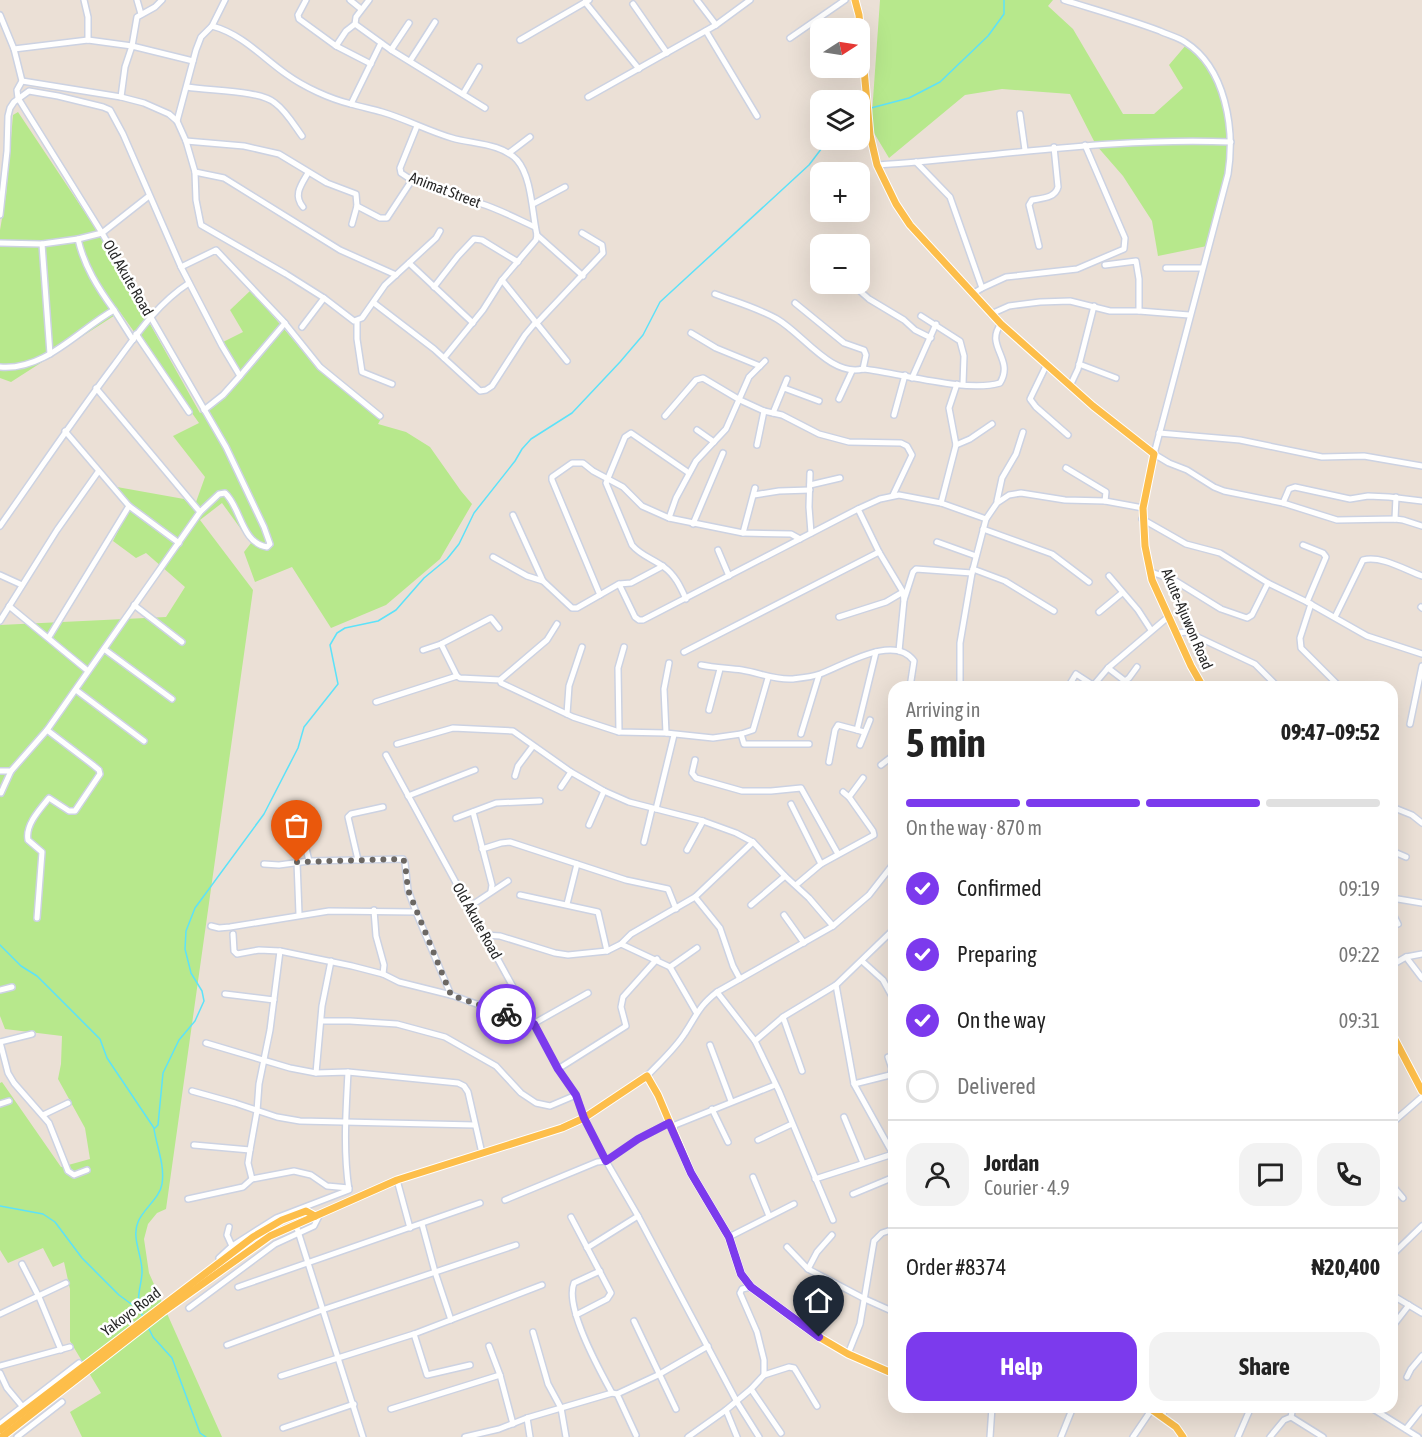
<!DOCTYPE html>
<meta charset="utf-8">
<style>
:root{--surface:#fff;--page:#f2f2f2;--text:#222;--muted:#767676;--line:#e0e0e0;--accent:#7c3aed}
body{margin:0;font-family:"Asap Condensed",sans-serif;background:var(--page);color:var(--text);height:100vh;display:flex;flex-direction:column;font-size:22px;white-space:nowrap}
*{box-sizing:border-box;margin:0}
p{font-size:20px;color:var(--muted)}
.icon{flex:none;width:33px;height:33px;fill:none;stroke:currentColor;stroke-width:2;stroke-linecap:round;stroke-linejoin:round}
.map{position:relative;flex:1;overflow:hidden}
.details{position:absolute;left:888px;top:681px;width:510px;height:732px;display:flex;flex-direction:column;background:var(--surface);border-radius:18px;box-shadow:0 6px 24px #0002}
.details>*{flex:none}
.needle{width:39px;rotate:78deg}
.fabs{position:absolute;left:810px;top:18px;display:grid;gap:12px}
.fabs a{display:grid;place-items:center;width:60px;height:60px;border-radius:12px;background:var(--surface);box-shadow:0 6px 24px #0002;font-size:30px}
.pin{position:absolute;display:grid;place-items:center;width:51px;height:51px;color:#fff;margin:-62px -26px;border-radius:50% 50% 50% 0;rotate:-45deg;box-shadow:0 0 6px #0007}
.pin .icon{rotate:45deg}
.courier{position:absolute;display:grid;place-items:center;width:60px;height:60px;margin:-30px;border:4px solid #7c3aed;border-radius:50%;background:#fff;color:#222;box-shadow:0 2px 8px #0007}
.overview em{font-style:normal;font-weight:700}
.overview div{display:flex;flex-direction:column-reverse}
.overview{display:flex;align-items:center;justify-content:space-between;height:102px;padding:0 18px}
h1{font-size:39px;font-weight:700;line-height:45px}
.bar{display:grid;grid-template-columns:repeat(4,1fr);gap:9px 6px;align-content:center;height:72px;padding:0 18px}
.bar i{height:8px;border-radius:4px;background:var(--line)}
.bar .selected{background:var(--accent)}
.bar p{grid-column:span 4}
.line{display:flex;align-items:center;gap:15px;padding:0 18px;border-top:2px solid var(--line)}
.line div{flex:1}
.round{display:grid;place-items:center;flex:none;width:63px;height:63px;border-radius:18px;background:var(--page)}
ol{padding:0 18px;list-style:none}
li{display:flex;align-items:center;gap:18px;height:66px}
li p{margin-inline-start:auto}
li .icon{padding:6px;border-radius:50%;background:var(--accent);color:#fff;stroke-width:4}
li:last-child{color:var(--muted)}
li i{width:33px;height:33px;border:3px solid var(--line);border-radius:50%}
.primary-button{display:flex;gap:12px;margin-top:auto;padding:12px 18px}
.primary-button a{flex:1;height:69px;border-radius:18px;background:var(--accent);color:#fff;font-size:24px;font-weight:700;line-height:69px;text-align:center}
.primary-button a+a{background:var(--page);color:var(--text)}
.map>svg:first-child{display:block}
.green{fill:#b7e88c}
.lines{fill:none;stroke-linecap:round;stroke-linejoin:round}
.stream{stroke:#5de2f9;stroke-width:1.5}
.minor-casing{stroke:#ccd2e2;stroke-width:8}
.major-casing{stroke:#fff;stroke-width:9}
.minor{stroke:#fff;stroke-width:5}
.major{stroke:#fdbe4a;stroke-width:7}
.done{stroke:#6c6864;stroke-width:6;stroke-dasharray:0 10.8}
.route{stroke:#7c3aed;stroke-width:8}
.labels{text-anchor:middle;stroke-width:5;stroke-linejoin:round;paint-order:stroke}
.street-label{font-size:15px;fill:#272727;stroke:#fff}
</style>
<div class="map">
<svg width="1422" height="1437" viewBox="0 0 1422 1437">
<rect width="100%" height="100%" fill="#ebe0d6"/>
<!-- green -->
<g class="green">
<polygon points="880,0 1053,0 1048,6 1073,29 1123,114 1154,114 1183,88 1169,65 1186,45 1200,56 1217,86 1230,130 1227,166 1207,246 1158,256 1152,221 1123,176 1096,145 1070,94 1002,89 965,95 889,158 871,128"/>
<polygon points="18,112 100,235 200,413 240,380 221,343 243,332 230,310 251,290 312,362 382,417 378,424 406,432 430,447 461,491 472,504 440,559 386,605 331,628 292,567 255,582 244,552 251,543 222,503 200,520 253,590 166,1209 157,1213 148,1224 144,1239 149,1273 222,1437 82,1437 70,1412 101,1393 70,1341 70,1289 64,1262 53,1267 43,1248 8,1263 0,1250 0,1083 2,1082 61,1167 90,1159 85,1128 58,1079 61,1064 62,1036 5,1029 0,1016 0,625 166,617 185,587 146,553 136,558 113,541 131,505 117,487 184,499 198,514 196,502 205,477 173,436 199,423 120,312 11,382 0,378 0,230 6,195 13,115"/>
</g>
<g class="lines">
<!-- stream -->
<g class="stream">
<polyline points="871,108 909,98 940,82 988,36 1004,14 1004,0"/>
<polyline points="0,945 21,966 37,976 100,1039 107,1058 154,1128"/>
<polyline points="0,1206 43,1214 55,1222 82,1258 119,1295 138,1309"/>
<path d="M143,1317C134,1301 141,1289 142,1273C143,1257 131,1238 138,1222C143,1209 160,1198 162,1184C165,1165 157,1148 154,1129L158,1125L163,1073L179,1040L195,1021L204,1001L202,991L191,973L185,949L186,931L195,908L264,814L298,748L304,727L338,684L330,645L337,633L345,628L378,621L396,610L424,578L447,559L459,544L474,513L515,461L522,449L531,439L572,413L620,362L643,335L660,302L809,165L828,140"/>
<polyline points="148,1327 153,1337 172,1358 200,1433 206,1437"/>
</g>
<!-- minor casing -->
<g class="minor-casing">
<g id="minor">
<polyline points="84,0 88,17 88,40"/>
<polyline points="137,0 141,14"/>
<polyline points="306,0 298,15 299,19 336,46 371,64"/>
<polyline points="350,0 361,9"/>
<polyline points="697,0 716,25"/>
<path d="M1064,0C1096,10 1128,19 1160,31C1168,35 1178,37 1185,42C1226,68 1235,129 1228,174L1154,454L1169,463L1187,470L1214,487L1224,491L1283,503L1337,520L1395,519L1403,520L1422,526"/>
<polyline points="585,2 639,69"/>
<polyline points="633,4 667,53"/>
<path d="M0,15L14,49L22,81L17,90L18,98L102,233L226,447L264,527L270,544L267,547C241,543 241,507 225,493L219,494L200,512L47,730L11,771H0"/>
<polyline points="355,24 391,50 485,108"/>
<polyline points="212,26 225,0"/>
<polyline points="706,31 757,116"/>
<polyline points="790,38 845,0"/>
<polyline points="520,40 589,0"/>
<polyline points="336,46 346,31 355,24 356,17 369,0"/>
<polyline points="14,49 88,40 132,46 137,17 155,7 162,0"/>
<polyline points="391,50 409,23"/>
<polyline points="410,61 435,22"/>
<polyline points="22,81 121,97 144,103 169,114 177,121 186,141 195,172 196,200 201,225 286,274 324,298 354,321 362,318 385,285 436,238 440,231"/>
<path d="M187,87C209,91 260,90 275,103C286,111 294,125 302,136"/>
<polyline points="463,94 479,67"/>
<polyline points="121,97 125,67 132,46 193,61"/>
<polyline points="588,97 716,25 750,0"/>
<path d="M351,104C361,107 372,109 382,112C406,119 428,131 452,138C472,144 501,143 517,160C532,177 532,214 537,235L536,240L502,280L483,310L444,358"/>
<polyline points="1020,114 1025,150"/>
<path d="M177,121L196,50L201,37L212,26C242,34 262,57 286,74C304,87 330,99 351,104L381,43"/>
<path d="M417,126L400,168L401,173C423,189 453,194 479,203C499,209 517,219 535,227"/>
<polyline points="186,141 244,146 279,154 327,183 356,194 357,206 352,224"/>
<polyline points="509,153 530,137"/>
<polyline points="916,162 950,197 982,288 974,293"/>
<path d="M877,165C995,157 1112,137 1231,142"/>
<polyline points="195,172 224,178 340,250 396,275"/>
<polyline points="533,204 565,187"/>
<polyline points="357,206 380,218 387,218 412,180"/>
<path d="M303,207C293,195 301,185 308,173"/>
<polyline points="0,215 7,151 8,116 10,108 14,102 29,91 58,96 103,107 110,110 123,134 181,267 222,346 240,376 223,395 204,410"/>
<polyline points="537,235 583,276"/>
<polyline points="78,239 102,233 149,196"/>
<path d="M0,243L42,244L78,239C84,266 98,288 114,310"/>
<polyline points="42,244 50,354"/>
<path d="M1039,246L1029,205L1032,200C1043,198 1055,198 1058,187L1054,147"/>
<polyline points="409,263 473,323"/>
<polyline points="1105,265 1136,261 1139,279 1139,311"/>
<polyline points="181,267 216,250 283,321 320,367 380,416"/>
<polyline points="1166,268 1202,268"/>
<polyline points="502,280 567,361"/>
<polyline points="852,284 869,299 904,320 915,330 931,338"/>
<polyline points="434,287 458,256 474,239 482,240 518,262"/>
<polyline points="982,288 1006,277 1077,269 1124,249 1125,238 1085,145"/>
<path d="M715,294C736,302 758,308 777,319C803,334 831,377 863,369C900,373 966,393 1000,383C1015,359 984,346 1001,324"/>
<polyline points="374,303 434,349 480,391 486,390 492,386 525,335 535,323"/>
<polyline points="795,303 844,343 864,350 866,355 863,369"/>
<polyline points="991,314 1009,306 1040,302 1070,301 1110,311 1139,311 1189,315"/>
<polyline points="921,316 960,341 964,356 963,384"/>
<polyline points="357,322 357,339 362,372 392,384"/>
<polyline points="536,324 603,253 602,245 582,233"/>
<polyline points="302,327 324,298"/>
<polyline points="691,333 716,348 760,366"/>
<polyline points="136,334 189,412"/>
<polyline points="1079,364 1116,378"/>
<polyline points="1046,366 1030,399 1036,407 1068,435"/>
<path d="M0,367C45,371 78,330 114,310L133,340"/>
<polyline points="240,376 285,323"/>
<polyline points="912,378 936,324"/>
<polyline points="1070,386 1078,369 1094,306"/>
<polyline points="96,388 200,512"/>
<polyline points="784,388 819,401"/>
<polyline points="839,399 852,371"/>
<polyline points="773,413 787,379"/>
<polyline points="894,415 905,375"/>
<polyline points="665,416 696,380 703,378 740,400 764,411 782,415 819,434 849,442 901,443 907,446 912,455 893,495"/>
<polyline points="697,430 714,442"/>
<polyline points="65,431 129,506 179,543"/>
<polyline points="1159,433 1240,440 1322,457 1364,456 1422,466"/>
<polyline points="757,445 764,411"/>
<polyline points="956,445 970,439 992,424"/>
<polyline points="1066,468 1106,492 1105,501"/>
<polyline points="810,473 809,507 811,533"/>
<polyline points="810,485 840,478"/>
<polyline points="754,495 779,491 810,490"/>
<polyline points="997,501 1002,478 1016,454 1023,432"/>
<polyline points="941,503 956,445 949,408 957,384"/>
<polyline points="1283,503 1289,489 1295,487 1350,499 1368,496 1389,497 1422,501"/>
<polyline points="858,509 879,552 903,592 904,600"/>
<polyline points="513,515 543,581 572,608 577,608 619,584 631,583 663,566"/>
<polyline points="669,518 676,498 696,461 726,429 749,377 765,361"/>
<polyline points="1142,519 1186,544 1220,553 1268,583 1307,602 1367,636 1422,654"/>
<polyline points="1395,519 1396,497"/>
<polyline points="693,524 723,453"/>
<path d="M0,526C38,472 75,417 115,364C137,334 157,304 189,283"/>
<polyline points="983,529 1052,554 1089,582"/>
<polyline points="743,533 755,488"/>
<polyline points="937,542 976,556"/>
<polyline points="1303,545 1323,553 1326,557 1307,602"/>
<polyline points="718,550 729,576"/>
<polyline points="493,557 527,576 543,581"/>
<polyline points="973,569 1005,581 1054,611"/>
<polyline points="1151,572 1174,580 1221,609 1247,618 1252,615 1268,583"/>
<polyline points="0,575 22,585"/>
<polyline points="1109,576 1138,610 1151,630"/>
<polyline points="619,584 635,617 639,620 643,620 858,509 880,499 899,495 941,503 986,519"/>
<polyline points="600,595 552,480 552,477 572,463 583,463 593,471 623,487 642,506 669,518 743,533 791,534 800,539"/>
<path d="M686,599C680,586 675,575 664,567C653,559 640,555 632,545L606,483L625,437L631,433L689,473"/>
<polyline points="1311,604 1300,638 1301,648 1340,687"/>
<polyline points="134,605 182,642"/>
<polyline points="9,606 88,671"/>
<polyline points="1421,607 1422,608"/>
<polyline points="1099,612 1122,593"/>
<polyline points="839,617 886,602 903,592"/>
<path d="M1335,617L1363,560C1381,555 1405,570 1422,576"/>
<polyline points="0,621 57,530 98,472"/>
<polyline points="1177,633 1187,632 1255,664 1278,687"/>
<polyline points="49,637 129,506"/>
<polyline points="441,644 457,676"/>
<polyline points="104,649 172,699"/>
<polyline points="423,650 441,644 489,619 491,618 499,628"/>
<polyline points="899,651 904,600 913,572 916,569 972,573"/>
<polyline points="684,652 879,552"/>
<path d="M701,665C715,668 728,668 742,670C760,673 774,680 792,679C801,678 812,677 820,674C843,666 894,633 914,661L910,687"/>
<polyline points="1108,668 1125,681 1129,678 1137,667"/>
<polyline points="500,680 501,683 573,717 619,732 666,733 713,738 741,734 753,730 768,678"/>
<polyline points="960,687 960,643 972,573 986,519 997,503 1009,495 1021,493 1065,500 1105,501 1143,508"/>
<polyline points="1068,687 1076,674 1093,685"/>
<polyline points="1092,687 1108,668 1168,617"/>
<polyline points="76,690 144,741"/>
<polyline points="376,702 457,676 460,678 500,680 547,640 557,624"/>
<polyline points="709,710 720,669"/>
<polyline points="567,714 569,686 582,647"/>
<polyline points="1392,715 1394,716"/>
<polyline points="1410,724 1422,666"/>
<polyline points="619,732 618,668 624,647"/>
<polyline points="864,732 857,730 876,652"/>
<polyline points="666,733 664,689 669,663"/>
<polyline points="741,734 744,744 809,744"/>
<polyline points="801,734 819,675"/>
<polyline points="397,744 453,728 513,731 571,772 604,791 629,802 703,821 736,833 753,842 785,876 809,898 833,926"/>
<polyline points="860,745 870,720"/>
<polyline points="386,755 558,1069 576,1095 584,1118 606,1161 638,1216 737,1402 759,1437"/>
<polyline points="695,760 692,773 696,778 742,791 771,791 801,788 838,854"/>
<polyline points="829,762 835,730 838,725 857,730"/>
<polyline points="881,765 894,755"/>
<polyline points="515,776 518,766 533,746"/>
<polyline points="561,787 571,772"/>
<polyline points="1,793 11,771"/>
<polyline points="408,796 475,770"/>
<polyline points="849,797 863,778"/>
<polyline points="791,804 821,864"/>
<polyline points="1392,807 1412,815 1422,823"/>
<polyline points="656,809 674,735"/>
<polyline points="473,812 492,885 491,891"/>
<polyline points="456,818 496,803 540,801"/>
<polyline points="589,825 604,791"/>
<polyline points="302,832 309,861"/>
<polyline points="644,842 652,809"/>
<polyline points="482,849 501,843 510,842 626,880 668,889 676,909"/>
<polyline points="687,850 703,821"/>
<polyline points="1392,851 1406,857"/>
<polyline points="358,860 348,817 351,814 383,807"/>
<polyline points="297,862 299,914"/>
<polyline points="264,864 279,865 309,861 403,859 405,863 408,890 416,912"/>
<polyline points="796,885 821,864 874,835 873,831 849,797 843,792"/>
<polyline points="520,895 598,912 607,951"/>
<polyline points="695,897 720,928 733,966 740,979"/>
<polyline points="1392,898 1422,903"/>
<polyline points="567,904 577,864"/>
<polyline points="751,905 785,876"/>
<polyline points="469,907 508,881"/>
<polyline points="374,910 376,936 384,965 383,974"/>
<polyline points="1392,912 1398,924"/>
<polyline points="784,915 804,943"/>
<path d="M37,918L42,852L28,840C25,825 40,809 49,798L69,811H75L100,774L99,770L93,765L47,730"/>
<polyline points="211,926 219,928 230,927 329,911 416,912 451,995"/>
<polyline points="233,934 234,951 237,954 259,950 280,951 352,966 383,974 399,982 451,995 533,1024 588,993"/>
<polyline points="485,935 500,936 555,953 568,955 607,951 621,944 631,934 695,897 753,842"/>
<polyline points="621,944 670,967 696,1012"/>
<polyline points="1406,957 1422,978"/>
<polyline points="862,961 883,980 894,1000"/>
<polyline points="1392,965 1406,957 1422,954"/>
<polyline points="670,967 697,948"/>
<polyline points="836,985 854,1084 894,1156"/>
<polyline points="0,990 12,987"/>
<polyline points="717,992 755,1041 779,1091 833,1220"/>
<polyline points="225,994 274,1000"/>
<polyline points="783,1017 802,1071"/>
<polyline points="322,1021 350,1021 397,1024 445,1037 496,1066 521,1093 536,1103 550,1106 576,1095"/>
<polyline points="755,1041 783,1017 836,985 894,929"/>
<polyline points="0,1042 8,1073 14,1083 49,1123 68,1171 74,1175 87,1170"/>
<polyline points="0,1042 32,1034"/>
<polyline points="206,1043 290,1068 316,1073 348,1072 458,1083 464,1086 468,1092 481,1149"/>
<polyline points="710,1045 731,1101"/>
<polyline points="558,1069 626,1026 621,1007 623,997 657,959"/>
<polyline points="316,1073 322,1006 331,961"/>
<path d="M647,1076C660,1062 675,1049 685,1033C697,1015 698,1007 717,992L833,926L869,895L894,863"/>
<polyline points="854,1084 890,1075 892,1069 888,1057"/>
<polyline points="192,1091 235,1103 277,1117 300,1121 475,1125"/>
<polyline points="0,1104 9,1101"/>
<polyline points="712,1109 728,1142"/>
<polyline points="43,1115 68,1103"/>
<polyline points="844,1117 863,1163"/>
<polyline points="1392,1123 1422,1097"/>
<polyline points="673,1132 675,1125 775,1085"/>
<polyline points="758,1140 792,1124"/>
<polyline points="194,1145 250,1150"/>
<polyline points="753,1177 769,1216"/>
<polyline points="252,1179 248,1163 250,1150 257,1111 259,1084 270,1030 280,951"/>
<polyline points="815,1179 893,1154"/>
<polyline points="397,1180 410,1228"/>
<polyline points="1392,1185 1403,1198"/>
<polyline points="853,1194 894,1177"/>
<polyline points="188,1199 243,1187 252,1179 294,1171 311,1175 327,1186 349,1188"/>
<polyline points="505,1200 597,1162 606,1161 638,1139 669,1123"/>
<polyline points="571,1217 611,1293 607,1299 576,1315"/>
<polyline points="422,1224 435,1272 451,1320"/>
<polyline points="296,1225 363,1437"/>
<polyline points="229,1227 227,1235 232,1246"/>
<polyline points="729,1237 794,1204"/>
<polyline points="787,1247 808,1269 865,1299 894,1312"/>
<polyline points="587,1248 638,1216"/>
<polyline points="1392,1255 1422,1226"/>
<path d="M219,1258L232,1246L276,1218L349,1190C343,1150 346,1112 348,1072"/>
<polyline points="22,1264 39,1297 61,1350"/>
<polyline points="808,1269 817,1252 832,1235"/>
<path d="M600,1271L574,1283C564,1307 600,1371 612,1393"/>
<polyline points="238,1287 480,1203"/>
<polyline points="751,1287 742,1289 740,1293 757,1332 764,1360 764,1375"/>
<polyline points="1392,1295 1422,1313"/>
<polyline points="189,1308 275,1244 314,1226 320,1214"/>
<polyline points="0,1314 66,1283"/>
<polyline points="634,1321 676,1409"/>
<polyline points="1392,1327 1409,1305"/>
<polyline points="533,1332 548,1384 561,1408 566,1437"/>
<polyline points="414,1334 427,1375 470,1365"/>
<polyline points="227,1345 322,1310 516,1245"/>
<polyline points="489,1346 500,1375 513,1424"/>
<polyline points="848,1354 860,1324 874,1241 882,1233 894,1229"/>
<polyline points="0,1366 70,1347"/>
<polyline points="0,1373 7,1388 22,1406"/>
<polyline points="281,1376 414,1334 542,1285"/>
<polyline points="1407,1377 1411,1369 1422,1356"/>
<polyline points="751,1389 781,1433"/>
<polyline points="617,1394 636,1435"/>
<polyline points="1370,1407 1418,1437"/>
<polyline points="391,1409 500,1375"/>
<polyline points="726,1410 737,1437"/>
<polyline points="1162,1416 1166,1407"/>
<polyline points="1291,1417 1323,1437"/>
<polyline points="527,1418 530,1437"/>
<polyline points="0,1424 79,1363"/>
<polyline points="283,1428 354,1404"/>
<polyline points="1406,1429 1422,1409"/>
<polyline points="17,1437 62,1402"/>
<polyline points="465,1437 499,1429 527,1418 612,1393 617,1394 658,1375 708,1346"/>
<polyline points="688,1437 726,1410 751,1389 764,1375 789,1367 794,1368 796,1371 817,1406"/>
<polyline points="990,1437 992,1407"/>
<polyline points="1061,1437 1073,1407"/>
<polyline points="1133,1437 1152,1409"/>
<polyline points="1238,1437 1251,1407"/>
<polyline points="1270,1437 1284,1420 1291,1417 1293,1407"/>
</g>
</g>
<!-- major casing -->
<g class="major-casing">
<g id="major">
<polyline points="855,0 859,15 870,135 877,165 896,204 910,225 1001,324 1093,406 1154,454 1143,508 1145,546 1152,580 1191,666 1203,687"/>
<polyline points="1392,1034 1422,1091"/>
<polyline points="1148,1407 1176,1427 1183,1437"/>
<polyline points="0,1430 253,1237 282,1220 306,1211 315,1216"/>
<polyline points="2,1437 163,1312 270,1236 397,1180 562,1128 584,1118 647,1076 658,1095 691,1173 729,1237 741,1274 751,1287 819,1337 848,1354 894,1374"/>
</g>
</g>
<!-- minor -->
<use href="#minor" class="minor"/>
<!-- major -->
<use href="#major" class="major"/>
</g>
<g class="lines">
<!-- done -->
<polyline class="done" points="297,862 403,859 405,863 408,890 451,995 506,1014"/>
<!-- route -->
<polyline class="route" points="506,1014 534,1024 558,1069 576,1095 584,1118 606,1161 638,1139 669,1123 691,1173 729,1237 741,1274 751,1287 819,1337"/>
</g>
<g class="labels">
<!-- street labels -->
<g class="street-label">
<text transform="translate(445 190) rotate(21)" y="5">Animat Street</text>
<text transform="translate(128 278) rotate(60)" y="5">Old Akute Road</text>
<text transform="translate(1187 619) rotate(67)" y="5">Akute-Ajuwon Road</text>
<text transform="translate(477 921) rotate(61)" y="5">Old Akute Road</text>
<text transform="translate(131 1312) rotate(-37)" y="5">Yakoyo Road</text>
</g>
</g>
</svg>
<div class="fabs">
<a><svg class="needle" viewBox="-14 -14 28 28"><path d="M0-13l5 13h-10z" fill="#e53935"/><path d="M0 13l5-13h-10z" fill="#767676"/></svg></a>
<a><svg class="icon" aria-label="layers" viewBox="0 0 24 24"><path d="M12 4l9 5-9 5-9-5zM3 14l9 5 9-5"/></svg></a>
<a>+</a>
<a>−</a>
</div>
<div class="pin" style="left:297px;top:862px;background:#ea580c"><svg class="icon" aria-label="bag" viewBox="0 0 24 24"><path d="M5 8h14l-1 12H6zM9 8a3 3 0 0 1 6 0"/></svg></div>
<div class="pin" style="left:819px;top:1337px;background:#1f2937"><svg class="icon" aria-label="home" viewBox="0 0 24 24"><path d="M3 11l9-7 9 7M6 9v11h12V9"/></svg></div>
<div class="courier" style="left:506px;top:1014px"><svg class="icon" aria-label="bike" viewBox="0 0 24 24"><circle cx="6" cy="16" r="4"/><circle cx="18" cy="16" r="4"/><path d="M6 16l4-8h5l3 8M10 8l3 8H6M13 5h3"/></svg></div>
<section class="details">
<div class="overview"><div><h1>5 min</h1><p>Arriving in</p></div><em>09:47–09:52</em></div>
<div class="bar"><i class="selected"></i><i class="selected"></i><i class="selected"></i><i></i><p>On the way · 870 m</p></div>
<ol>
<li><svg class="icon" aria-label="check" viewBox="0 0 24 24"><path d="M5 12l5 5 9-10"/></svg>Confirmed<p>09:19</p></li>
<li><svg class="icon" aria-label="check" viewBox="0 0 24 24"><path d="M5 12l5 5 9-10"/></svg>Preparing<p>09:22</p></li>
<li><svg class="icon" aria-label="check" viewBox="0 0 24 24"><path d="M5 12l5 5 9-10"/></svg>On the way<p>09:31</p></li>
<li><i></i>Delivered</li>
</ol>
<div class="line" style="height:108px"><a class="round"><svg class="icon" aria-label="person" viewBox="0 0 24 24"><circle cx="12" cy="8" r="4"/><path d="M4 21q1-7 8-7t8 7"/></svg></a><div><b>Jordan</b><p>Courier · 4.9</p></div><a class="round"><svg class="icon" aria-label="chat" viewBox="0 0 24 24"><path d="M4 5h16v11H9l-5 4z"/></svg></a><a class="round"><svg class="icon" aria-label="phone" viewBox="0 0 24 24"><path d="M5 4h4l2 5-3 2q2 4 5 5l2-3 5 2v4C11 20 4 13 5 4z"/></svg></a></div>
<div class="line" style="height:78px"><div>Order #8374</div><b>₦20,400</b></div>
<div class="primary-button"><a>Help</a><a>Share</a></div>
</section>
</div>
